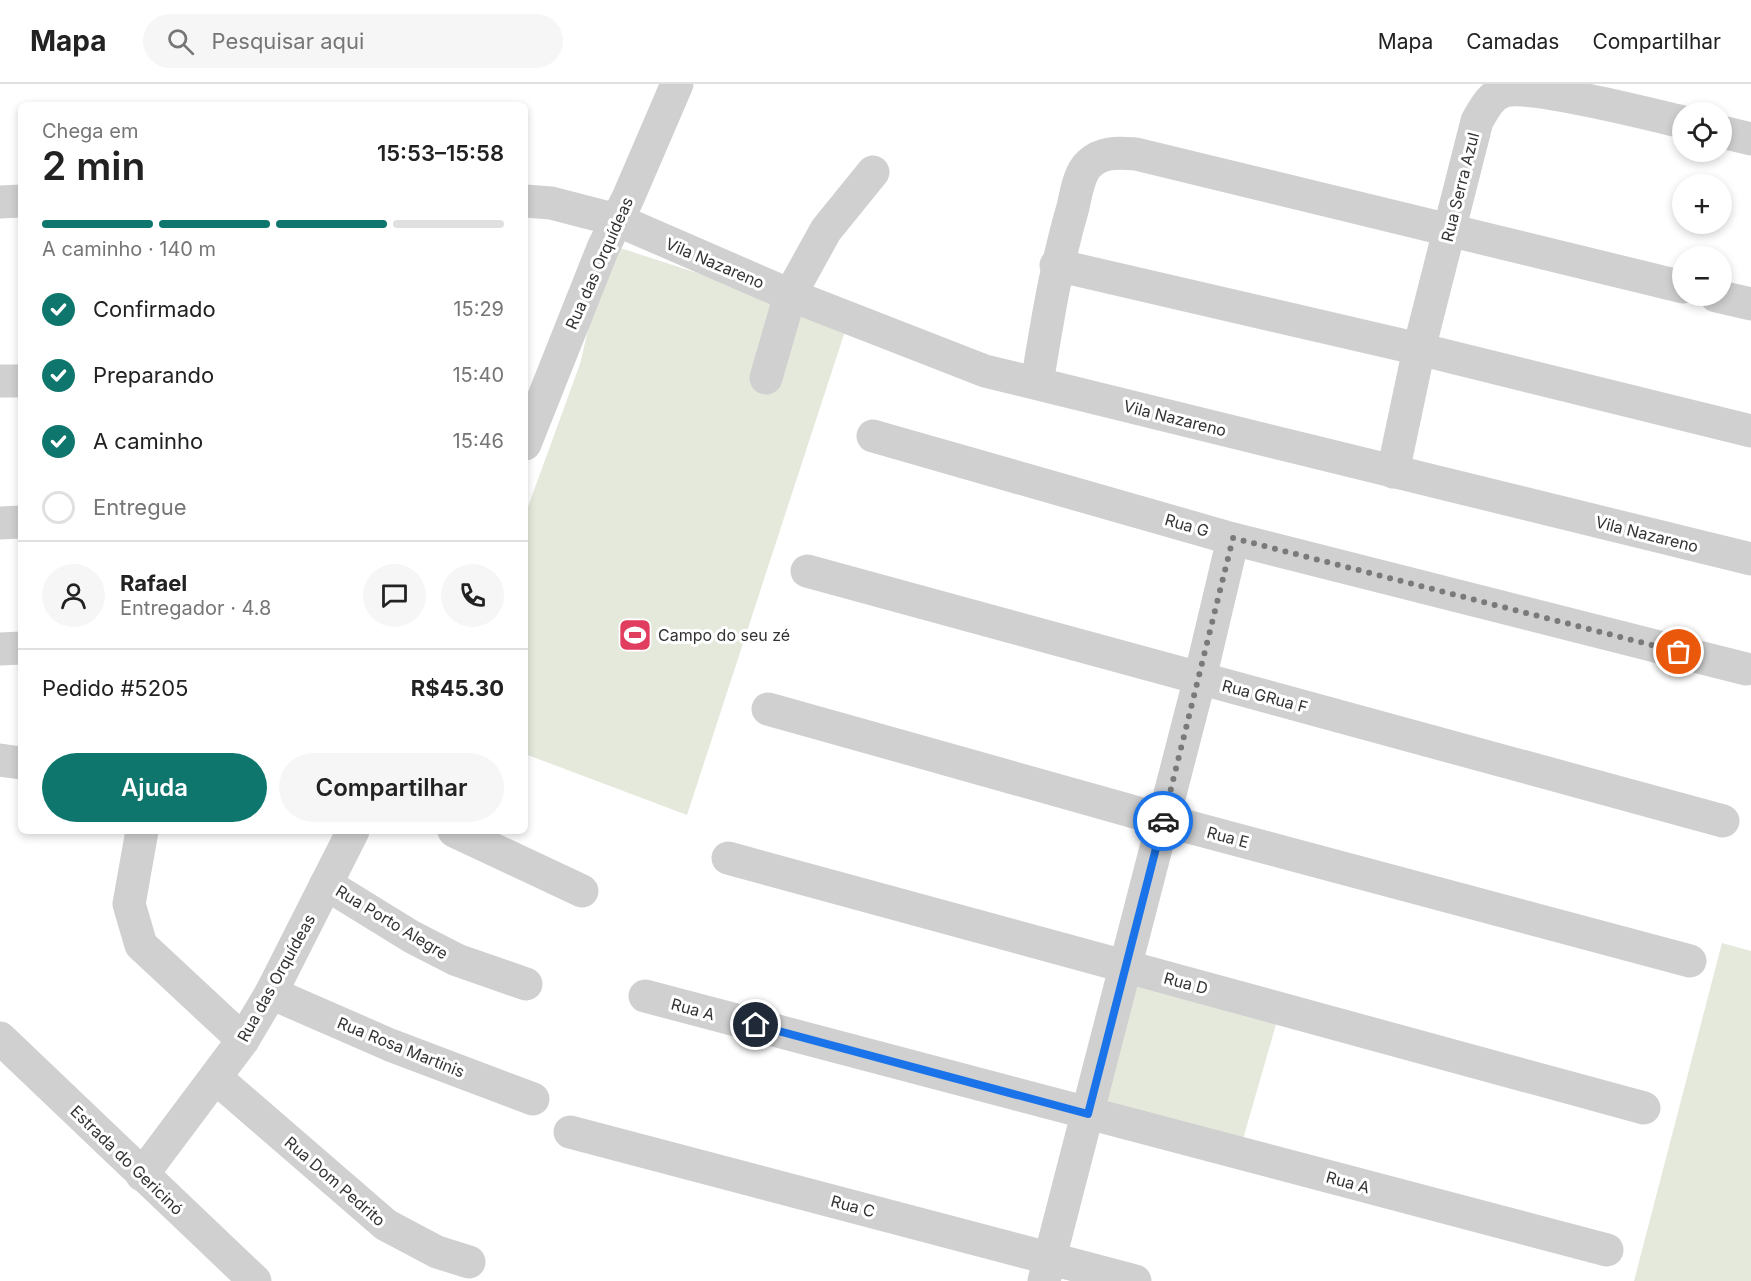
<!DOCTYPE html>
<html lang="pt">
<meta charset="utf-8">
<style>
:root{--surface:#fff;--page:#f6f6f6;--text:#222;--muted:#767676;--line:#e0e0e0;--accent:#0f766e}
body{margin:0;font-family:Inter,sans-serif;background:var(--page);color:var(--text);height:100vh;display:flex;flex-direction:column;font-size:22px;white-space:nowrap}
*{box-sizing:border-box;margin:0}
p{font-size:20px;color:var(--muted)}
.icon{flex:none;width:33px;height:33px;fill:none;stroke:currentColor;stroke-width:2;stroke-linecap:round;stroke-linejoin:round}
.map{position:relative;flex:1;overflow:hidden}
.sheet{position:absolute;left:18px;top:18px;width:510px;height:732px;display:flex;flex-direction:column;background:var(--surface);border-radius:9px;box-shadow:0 3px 9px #0003}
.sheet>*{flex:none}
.buttons{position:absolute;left:1672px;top:18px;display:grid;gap:12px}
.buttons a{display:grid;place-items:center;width:60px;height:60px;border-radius:50%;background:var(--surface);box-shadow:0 3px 9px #0003;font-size:30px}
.pin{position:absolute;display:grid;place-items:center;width:51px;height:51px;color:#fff;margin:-26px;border:3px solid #fff;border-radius:50%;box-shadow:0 2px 6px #0007}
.courier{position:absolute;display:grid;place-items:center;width:60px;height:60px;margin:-30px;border:4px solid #1a73e8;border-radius:50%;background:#fff;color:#222;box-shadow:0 2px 8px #0007}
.overview em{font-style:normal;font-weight:600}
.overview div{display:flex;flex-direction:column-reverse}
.overview{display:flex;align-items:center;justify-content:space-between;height:102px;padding:0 24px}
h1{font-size:39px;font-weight:600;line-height:45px}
.bar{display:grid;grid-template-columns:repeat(4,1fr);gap:9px 6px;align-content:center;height:72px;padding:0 24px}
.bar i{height:8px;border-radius:4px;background:var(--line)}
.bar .active{background:var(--accent)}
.bar p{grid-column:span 4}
.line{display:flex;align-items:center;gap:15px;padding:0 24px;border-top:2px solid var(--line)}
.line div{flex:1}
.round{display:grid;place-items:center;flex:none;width:63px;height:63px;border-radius:32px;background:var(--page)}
ol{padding:0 24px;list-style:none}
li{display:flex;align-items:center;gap:18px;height:66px}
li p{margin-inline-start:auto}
li .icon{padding:6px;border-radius:50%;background:var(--accent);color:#fff;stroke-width:4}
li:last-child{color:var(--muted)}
li i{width:33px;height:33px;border:3px solid var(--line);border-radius:50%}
.action{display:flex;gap:12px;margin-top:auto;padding:12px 24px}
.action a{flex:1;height:69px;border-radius:36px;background:var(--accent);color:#fff;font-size:24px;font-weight:600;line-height:69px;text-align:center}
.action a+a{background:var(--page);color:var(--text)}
header{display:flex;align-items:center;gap:36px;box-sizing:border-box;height:84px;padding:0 30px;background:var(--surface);border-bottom:2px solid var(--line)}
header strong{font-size:28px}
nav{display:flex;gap:33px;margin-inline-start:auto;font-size:21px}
.search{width:420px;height:54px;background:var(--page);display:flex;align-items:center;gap:15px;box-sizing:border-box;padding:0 21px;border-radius:33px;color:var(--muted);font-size:22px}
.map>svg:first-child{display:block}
.green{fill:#e4e9dc}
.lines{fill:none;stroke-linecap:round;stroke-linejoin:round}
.minor{stroke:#d0d0d0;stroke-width:33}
.done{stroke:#7a7a7a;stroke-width:6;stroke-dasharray:0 10.8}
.route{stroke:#1a73e8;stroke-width:8}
.labels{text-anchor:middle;stroke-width:6;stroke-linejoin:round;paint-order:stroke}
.street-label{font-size:16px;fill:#333;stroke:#fff}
.poi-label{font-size:16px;fill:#333;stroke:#fff;text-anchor:start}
</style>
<header>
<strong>Mapa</strong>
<div class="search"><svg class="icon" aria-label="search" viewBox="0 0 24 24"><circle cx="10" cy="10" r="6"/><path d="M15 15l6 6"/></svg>Pesquisar aqui</div>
<nav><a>Mapa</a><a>Camadas</a><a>Compartilhar</a></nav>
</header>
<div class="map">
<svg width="1751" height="1197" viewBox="0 0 1751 1197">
<rect width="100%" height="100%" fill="#fff"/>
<!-- green -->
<g class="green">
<polygon points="608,160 848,238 687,731 525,670 525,431 580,280"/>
<polygon points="1722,859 1751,867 1751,1197 1634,1197"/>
<polygon points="1126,883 1281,923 1239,1069 1088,1030"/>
</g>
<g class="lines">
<!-- minor -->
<g class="minor">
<polyline points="1722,48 1751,55"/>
<polyline points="525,117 551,119 617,136 790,211 985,287 1751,475"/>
<polyline points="0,118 21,117"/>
<polyline points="1056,181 1419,265 1751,347"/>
<polyline points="1716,212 1751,220"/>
<polyline points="766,294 790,211 826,146 873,88"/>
<polyline points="0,297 21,297"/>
<path d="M1037,299C1047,239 1056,181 1073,123C1076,110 1079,89 1089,80C1102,67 1119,69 1136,70L1683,203"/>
<polyline points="873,352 1233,455 1746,585"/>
<polyline points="525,360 603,164 628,114 677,0"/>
<path d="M1393,388L1419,265L1477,37C1484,25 1490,12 1504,7C1532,0 1649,30 1683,38"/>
<polyline points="0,439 21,438"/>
<polyline points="807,487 1723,737"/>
<polyline points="0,565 21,564"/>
<polyline points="768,625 1163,736 1690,877"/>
<polyline points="0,676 21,679"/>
<polyline points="142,747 129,820 141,861 243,956"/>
<polyline points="454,747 582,807"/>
<polyline points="728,774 1644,1024"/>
<polyline points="326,800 412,853 457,876 526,900"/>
<polyline points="271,909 390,961 533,1015"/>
<polyline points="645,912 1607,1166"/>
<polyline points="0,954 255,1197"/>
<polyline points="216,994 386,1141 437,1168 469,1178"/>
<polyline points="570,1048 1135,1197"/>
<polyline points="142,1091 243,956 271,909 353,747"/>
<polyline points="1044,1197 1200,594 1233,455"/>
</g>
</g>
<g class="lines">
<!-- done -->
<polyline class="done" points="1163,737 1233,454 1679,568"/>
<!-- route -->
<polyline class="route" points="756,941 1088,1030 1163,737"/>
</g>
<!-- icons -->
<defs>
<g id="stadium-square" transform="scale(1.725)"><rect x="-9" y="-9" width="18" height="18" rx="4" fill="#e13e5f" stroke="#fff"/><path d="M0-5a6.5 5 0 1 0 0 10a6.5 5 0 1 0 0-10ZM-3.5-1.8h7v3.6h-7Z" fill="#fff"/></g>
</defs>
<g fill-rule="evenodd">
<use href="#stadium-square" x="635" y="551"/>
</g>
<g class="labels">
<!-- street labels -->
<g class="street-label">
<text transform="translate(1460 103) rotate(-76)" y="6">Rua Serra Azul</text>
<text transform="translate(599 179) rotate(-66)" y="6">Rua das Orquídeas</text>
<text transform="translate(715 179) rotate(23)" y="6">Vila Nazareno</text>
<text transform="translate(1175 334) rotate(14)" y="6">Vila Nazareno</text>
<text transform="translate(1187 441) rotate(16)" y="6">Rua G</text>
<text transform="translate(1647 450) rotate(14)" y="6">Vila Nazareno</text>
<text transform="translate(1265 612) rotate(15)" y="6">Rua GRua F</text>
<text transform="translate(1228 753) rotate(15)" y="6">Rua E</text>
<text transform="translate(392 838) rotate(31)" y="6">Rua Porto Alegre</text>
<text transform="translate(276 894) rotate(-61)" y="6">Rua das Orquídeas</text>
<text transform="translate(1186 899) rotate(15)" y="6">Rua D</text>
<text transform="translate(693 925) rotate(15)" y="6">Rua A</text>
<text transform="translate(401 963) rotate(22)" y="6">Rua Rosa Martinis</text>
<text transform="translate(127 1076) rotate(44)" y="6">Estrada do Gericinó</text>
<text transform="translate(335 1097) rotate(41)" y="6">Rua Dom Pedrito</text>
<text transform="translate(1348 1098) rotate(15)" y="6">Rua A</text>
<text transform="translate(853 1122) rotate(15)" y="6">Rua C</text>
</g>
<!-- poi labels -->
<g class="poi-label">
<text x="658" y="557">Campo do seu zé</text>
</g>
</g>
</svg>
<div class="buttons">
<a><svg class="icon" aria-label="locate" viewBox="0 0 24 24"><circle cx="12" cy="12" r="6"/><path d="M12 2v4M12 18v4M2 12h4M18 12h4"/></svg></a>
<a>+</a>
<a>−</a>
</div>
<div class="pin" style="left:1679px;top:568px;background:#ea580c"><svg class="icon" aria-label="bag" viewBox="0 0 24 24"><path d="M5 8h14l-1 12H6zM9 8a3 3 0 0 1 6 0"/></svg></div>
<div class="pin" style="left:756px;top:941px;background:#1f2937"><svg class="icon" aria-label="home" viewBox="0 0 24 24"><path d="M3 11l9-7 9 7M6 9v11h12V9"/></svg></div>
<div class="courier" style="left:1163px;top:737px"><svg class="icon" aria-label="car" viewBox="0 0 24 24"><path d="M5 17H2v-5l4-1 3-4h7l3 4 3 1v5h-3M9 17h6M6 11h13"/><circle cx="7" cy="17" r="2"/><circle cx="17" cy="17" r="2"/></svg></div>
<section class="sheet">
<div class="overview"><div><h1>2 min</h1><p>Chega em</p></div><em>15:53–15:58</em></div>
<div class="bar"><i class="active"></i><i class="active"></i><i class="active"></i><i></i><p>A caminho · 140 m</p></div>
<ol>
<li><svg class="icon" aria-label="check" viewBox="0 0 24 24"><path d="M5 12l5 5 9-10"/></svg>Confirmado<p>15:29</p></li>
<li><svg class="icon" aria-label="check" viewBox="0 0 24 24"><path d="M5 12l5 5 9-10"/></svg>Preparando<p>15:40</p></li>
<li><svg class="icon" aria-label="check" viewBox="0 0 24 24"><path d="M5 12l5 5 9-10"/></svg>A caminho<p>15:46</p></li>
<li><i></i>Entregue</li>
</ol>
<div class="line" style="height:108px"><a class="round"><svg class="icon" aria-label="person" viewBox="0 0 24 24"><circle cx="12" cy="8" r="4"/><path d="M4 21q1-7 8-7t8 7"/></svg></a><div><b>Rafael</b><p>Entregador · 4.8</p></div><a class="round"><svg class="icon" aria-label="chat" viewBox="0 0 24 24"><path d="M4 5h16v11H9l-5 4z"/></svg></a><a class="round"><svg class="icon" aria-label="phone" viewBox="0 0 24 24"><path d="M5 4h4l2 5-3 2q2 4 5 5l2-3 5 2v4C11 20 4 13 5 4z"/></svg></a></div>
<div class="line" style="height:78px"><div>Pedido #5205</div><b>R$45.30</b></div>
<div class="action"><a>Ajuda</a><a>Compartilhar</a></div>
</section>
</div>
